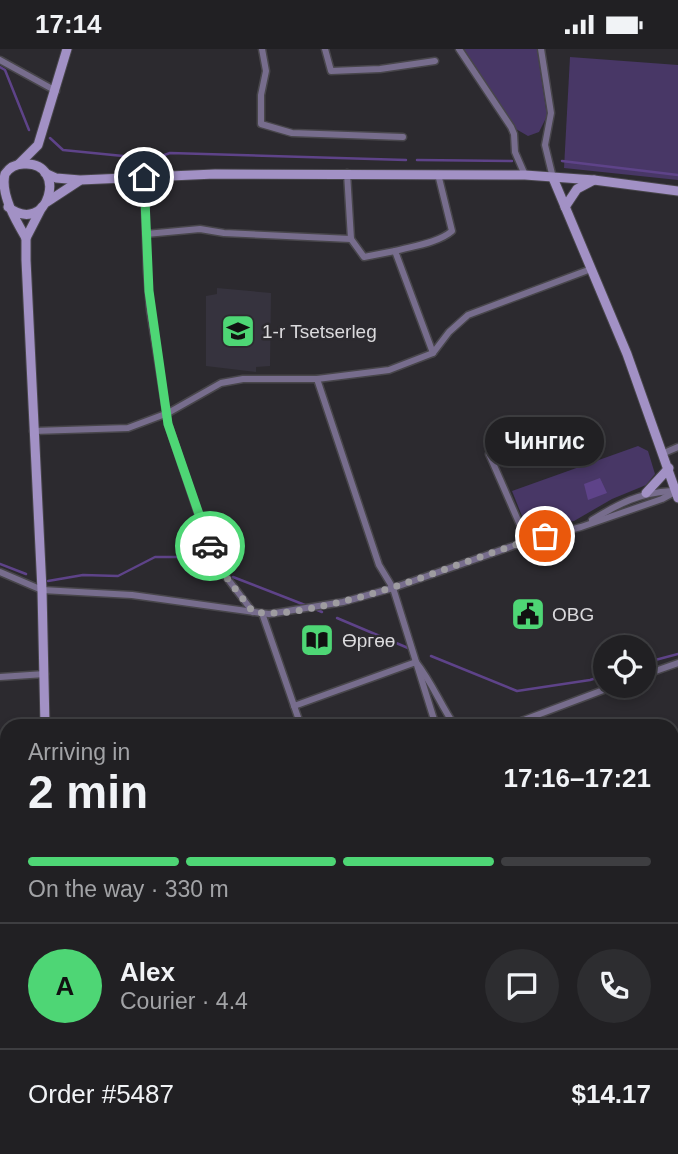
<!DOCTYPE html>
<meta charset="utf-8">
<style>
:root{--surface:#212023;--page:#2d2d30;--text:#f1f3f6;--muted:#a2a3a6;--line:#3e3e41;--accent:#4ed675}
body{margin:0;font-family:Helvetica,sans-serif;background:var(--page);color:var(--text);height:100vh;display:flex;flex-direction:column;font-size:26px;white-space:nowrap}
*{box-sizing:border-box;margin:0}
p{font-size:23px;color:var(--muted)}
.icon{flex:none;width:38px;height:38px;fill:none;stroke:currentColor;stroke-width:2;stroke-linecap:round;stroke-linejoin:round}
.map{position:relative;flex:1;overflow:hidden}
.details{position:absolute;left:0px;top:670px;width:679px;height:436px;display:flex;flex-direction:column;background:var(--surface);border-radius:21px 21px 0 0;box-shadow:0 4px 10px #0003,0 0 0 2px var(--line)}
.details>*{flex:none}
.buttons{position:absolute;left:593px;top:586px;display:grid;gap:14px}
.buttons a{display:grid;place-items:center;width:63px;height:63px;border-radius:50%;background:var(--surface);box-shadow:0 4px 10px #0003,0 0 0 2px var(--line);font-size:35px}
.pin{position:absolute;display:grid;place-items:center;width:60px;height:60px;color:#fff;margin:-30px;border:4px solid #fff;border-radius:50%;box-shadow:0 2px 7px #0007}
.courier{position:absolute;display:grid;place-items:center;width:70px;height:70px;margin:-35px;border:5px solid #4ed675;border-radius:50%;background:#fff;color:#222;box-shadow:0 2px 9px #0007}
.bubble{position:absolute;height:49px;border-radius:24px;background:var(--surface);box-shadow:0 4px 10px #0003,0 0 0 2px var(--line);font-size:23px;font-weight:700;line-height:49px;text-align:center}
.head em{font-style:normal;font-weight:700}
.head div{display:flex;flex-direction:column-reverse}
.head{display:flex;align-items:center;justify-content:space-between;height:119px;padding:0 28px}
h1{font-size:46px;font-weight:700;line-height:52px}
.bar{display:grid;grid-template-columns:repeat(4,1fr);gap:10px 7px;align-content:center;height:84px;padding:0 28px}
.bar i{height:9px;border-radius:5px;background:var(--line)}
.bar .active{background:var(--accent)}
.bar p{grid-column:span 4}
.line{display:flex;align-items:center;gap:18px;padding:0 28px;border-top:2px solid var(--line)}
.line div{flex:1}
.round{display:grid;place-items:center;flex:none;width:74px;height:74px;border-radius:37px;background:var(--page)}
.status{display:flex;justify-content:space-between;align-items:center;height:49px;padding:0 35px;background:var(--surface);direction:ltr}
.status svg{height:19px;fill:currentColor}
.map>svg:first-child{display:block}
.built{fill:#36333e}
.green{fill:#483766}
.water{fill:#5e4389}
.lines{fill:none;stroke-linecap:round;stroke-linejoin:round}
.stream{stroke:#5e4389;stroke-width:2.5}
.street-casing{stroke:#48464b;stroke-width:9}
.secondary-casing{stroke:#48464b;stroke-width:11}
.highway-casing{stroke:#48464b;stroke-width:15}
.street{stroke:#776d8d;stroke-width:6}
.secondary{stroke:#a291c5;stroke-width:9}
.highway{stroke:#deceff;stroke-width:12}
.done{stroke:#9e9ca0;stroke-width:7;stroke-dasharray:0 12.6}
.route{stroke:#4ed675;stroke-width:9}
.labels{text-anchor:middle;stroke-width:5;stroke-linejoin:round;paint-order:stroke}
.poi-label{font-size:19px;fill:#dbdadd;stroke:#2c2a2f;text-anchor:start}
</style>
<div class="status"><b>17:14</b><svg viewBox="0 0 49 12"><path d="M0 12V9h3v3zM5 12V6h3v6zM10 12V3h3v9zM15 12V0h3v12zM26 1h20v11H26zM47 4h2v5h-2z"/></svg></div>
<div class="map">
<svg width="678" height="1105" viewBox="0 0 678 1105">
<rect width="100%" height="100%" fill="#2c2a2f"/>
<!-- built -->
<polygon class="built" points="217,239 271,244 270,317 256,318 256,323 206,317 206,247 217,245"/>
<!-- green -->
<g class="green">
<polygon points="464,0 537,0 546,60 549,63 539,83 528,87 509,76 508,70"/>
<polygon points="570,8 678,16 678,131 564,119"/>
<polygon points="638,397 648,402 655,425 646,436 612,450 574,472 528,482 512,442"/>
</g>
<!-- water -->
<polygon class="water" points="600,429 607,444 588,451 584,435"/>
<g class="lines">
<!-- stream -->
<g class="stream">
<polyline points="0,18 5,21 29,81"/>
<polyline points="50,89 63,101 153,110 170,104 406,111"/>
<polyline points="417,111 512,112"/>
<polyline points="562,112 678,126"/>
<polyline points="0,515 26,525"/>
<polyline points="233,528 305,556"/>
<polyline points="48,532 83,526 118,527 155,508 179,508 215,522"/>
<polyline points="315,560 322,563"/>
<polyline points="337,569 408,599"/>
<polyline points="431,607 517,642 590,631 606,626"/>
<polyline points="644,614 678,605"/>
</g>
<!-- street casing -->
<g class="street-casing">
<g id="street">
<polyline points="262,0 266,22 261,46 261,75 292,84 403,88"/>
<polyline points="325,0 331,22 380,20 435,12"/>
<polyline points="459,0 511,78 514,85 515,103 525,126"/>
<polyline points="541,0 551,64 545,96 553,129"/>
<polyline points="0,11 56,42"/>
<polyline points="347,124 351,190 364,208 395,202"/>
<polyline points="144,129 147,223 150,261 168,375 214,512 253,563"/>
<polyline points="146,185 200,180 224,184 351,190"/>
<path d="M433,304L395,202C413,197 438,194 452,182L438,125"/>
<polyline points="317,330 379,516 393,539 436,677"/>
<polyline points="33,382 128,379 168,364 221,334 243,330 317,330 389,321 433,304 449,283 468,266 591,220"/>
<polyline points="664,404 678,398"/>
<polyline points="489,405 527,492"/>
<path d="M592,471C620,454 639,444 672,442"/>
<polyline points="0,523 42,541 132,546 269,565 343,553 393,539 527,492 581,478 662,450 677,442"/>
<polyline points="262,564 301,677"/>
<polyline points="644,626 678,614"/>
<polyline points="0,628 45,625"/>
<path d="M294,657L416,613C433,635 440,655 455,677"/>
<polyline points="508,677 614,637"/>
<polyline points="0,936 7,937"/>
<polyline points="472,1099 479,1105"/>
<polyline points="564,1099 573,1105"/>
<polyline points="663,1099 665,1105"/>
</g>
</g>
<!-- secondary casing -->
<g class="secondary-casing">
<g id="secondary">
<polyline points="19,115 38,96 67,0"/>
<polyline points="45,124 56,129 80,131 215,125 525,126 594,131 678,142"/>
<polyline points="553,129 627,305 678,449"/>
<polyline points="47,153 79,132"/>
<path d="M8,158C49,189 69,112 24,115C16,115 9,119 5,125C0,145 16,172 26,189"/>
<polyline points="42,158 26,189 26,211 42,541 45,677"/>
<polyline points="565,158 577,140 594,131"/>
<polyline points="646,444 669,419"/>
</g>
</g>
<!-- highway casing -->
<g class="highway-casing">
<g id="highway">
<polyline points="0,862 7,863"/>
<polyline points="672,868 678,868"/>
</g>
</g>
<!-- street -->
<use href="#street" class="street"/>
<!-- secondary -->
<use href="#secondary" class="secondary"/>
<!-- highway -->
<use href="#highway" class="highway"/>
</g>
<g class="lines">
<!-- done -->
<path class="done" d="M210,497L214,512L253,563C276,566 300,562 322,557C399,542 470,508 545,487"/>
<!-- route -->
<polyline class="route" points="144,128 149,242 168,375 210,497"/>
</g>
<!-- icons -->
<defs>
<g id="school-square" transform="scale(1.75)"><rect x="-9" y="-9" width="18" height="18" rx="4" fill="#4ed675" stroke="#2c2a2f"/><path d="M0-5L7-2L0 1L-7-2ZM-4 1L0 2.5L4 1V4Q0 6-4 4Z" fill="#111"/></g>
<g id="civic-square" transform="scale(1.75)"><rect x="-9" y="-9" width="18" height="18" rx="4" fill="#4ed675" stroke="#2c2a2f"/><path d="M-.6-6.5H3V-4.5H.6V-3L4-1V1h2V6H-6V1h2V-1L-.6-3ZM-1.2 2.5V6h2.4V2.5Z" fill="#111"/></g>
<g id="library-square" transform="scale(1.75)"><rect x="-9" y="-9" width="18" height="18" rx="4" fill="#4ed675" stroke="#2c2a2f"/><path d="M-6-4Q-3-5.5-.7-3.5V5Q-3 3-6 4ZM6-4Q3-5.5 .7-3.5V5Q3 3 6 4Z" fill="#111"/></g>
</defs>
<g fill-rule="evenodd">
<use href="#school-square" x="238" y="282"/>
<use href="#civic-square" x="528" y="565"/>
<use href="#library-square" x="317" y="591"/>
</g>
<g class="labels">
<!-- poi labels -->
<g class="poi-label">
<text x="262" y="289">1-r Tsetserleg</text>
<text x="552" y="572">OBG</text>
<text x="342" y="598">Өргөө</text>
</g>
</g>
</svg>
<div class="buttons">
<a><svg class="icon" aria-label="locate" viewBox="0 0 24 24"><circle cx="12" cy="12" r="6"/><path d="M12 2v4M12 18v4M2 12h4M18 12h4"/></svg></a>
</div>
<div class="pin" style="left:545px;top:487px;background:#ea580c"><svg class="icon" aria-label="bag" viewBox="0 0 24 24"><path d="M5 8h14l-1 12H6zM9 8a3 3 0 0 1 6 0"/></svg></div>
<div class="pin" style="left:144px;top:128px;background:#1f2937"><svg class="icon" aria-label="home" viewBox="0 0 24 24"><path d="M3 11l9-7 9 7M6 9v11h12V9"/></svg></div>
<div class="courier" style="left:210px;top:497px"><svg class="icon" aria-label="car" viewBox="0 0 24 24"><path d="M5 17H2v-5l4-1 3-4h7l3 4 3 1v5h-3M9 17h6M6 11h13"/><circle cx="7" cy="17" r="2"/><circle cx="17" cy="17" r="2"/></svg></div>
<div class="bubble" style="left:485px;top:368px;width:119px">Чингис</div>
<section class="details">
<div class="head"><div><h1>2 min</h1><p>Arriving in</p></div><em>17:16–17:21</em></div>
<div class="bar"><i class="active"></i><i class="active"></i><i class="active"></i><i></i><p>On the way · 330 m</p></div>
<div class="line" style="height:126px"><b class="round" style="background:var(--accent);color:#111">A</b><div><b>Alex</b><p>Courier · 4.4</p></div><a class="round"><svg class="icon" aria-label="chat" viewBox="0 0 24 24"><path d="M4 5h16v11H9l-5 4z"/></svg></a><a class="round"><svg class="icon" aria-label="phone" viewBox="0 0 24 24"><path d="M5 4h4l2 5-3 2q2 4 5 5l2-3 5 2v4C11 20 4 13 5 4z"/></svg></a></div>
<div class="line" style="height:91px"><div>Order #5487</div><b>$14.17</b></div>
</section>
</div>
